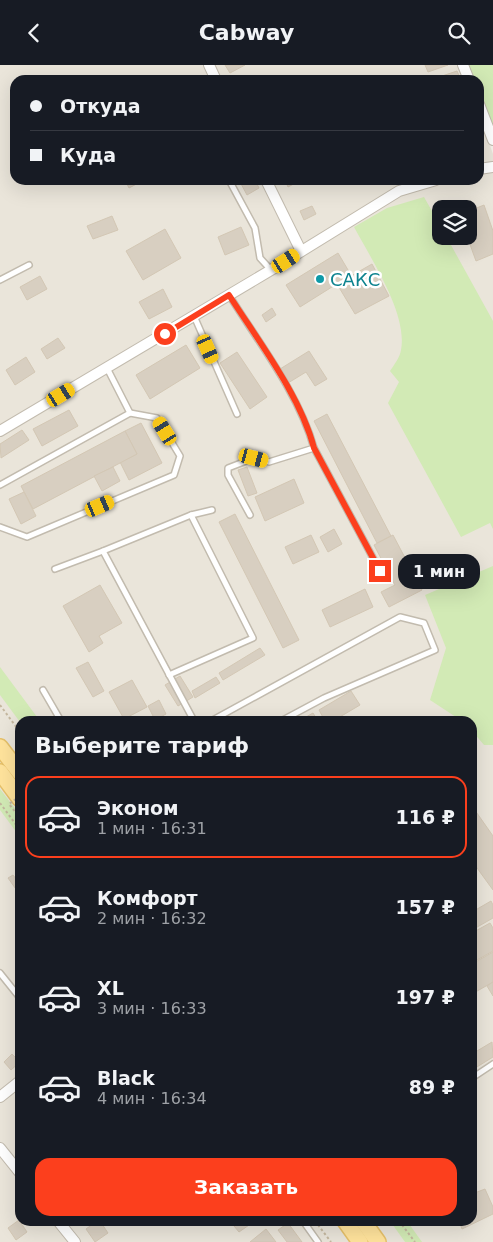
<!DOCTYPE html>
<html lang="ru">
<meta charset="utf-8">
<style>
:root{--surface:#171b24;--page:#242831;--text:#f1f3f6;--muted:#9ea1a6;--line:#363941;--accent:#fc3f1d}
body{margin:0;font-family:"DejaVu Sans",sans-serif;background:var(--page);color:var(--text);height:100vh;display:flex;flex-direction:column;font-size:19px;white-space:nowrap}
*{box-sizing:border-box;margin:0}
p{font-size:16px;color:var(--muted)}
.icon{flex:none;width:28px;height:28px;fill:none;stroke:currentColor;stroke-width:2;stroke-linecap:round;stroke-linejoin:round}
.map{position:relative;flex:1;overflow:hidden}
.drawer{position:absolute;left:15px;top:651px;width:462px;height:510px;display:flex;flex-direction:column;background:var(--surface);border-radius:15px;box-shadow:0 5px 20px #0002}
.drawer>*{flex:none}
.top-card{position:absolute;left:10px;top:10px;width:474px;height:110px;border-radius:15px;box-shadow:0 5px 20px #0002;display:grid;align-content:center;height:110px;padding:0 20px;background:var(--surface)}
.controls{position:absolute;left:432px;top:135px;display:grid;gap:10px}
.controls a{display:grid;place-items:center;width:45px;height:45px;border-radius:10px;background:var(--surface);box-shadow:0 5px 20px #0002;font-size:25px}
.end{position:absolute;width:22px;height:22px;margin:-11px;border:6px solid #fc3f1d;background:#fff;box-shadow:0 0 0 2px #fff}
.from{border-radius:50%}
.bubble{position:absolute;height:35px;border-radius:15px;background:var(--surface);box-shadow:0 5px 20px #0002;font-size:16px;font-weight:600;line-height:35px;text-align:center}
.car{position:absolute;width:15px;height:30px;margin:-15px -8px;border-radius:6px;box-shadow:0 0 4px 1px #0007;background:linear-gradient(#f5c518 24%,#345 0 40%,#f5c518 0 76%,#345 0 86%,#f5c518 0)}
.top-card b{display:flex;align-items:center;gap:18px;height:48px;font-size:19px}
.top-card b+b{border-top:1px solid var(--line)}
.top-card i{width:12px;height:12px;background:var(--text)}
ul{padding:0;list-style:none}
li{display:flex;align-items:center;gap:15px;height:82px;margin:0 10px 8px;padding:0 10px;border:2px solid transparent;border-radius:15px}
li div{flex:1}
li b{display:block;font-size:19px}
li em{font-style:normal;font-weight:600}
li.current{border-color:var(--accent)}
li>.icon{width:45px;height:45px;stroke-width:1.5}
h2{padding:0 20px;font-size:22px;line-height:60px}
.button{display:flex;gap:10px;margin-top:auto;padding:10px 20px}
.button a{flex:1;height:58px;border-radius:15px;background:var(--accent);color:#fff;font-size:20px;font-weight:600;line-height:58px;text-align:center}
header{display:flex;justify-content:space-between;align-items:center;height:65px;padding:0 20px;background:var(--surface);font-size:22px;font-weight:600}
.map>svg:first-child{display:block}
.residential{fill:#eae5da;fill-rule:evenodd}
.green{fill:#d2eab5}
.building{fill:#d8cfc1;stroke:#d3c7b4}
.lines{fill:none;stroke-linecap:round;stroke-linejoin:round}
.lane-casing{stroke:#c2bbae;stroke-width:8}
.street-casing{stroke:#c2bbae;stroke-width:12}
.primary-casing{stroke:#e6c16a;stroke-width:18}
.path{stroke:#c4b79f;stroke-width:2;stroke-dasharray:2.5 2.5;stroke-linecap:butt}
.lane{stroke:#fff;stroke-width:5}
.street{stroke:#fff;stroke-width:10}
.primary{stroke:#ffe39c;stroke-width:15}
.path-bridge{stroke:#c4b79f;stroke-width:2;stroke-dasharray:2.5 2.5;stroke-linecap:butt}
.route{stroke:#fc3f1d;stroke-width:6}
.culture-dot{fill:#0f9aa8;stroke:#fff;stroke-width:2}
.labels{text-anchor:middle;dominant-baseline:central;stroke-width:5;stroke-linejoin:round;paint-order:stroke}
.culture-label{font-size:18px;fill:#0d838f;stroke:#fff;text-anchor:start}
</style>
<header><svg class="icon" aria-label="back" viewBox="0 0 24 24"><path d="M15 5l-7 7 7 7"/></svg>Cabway<svg class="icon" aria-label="search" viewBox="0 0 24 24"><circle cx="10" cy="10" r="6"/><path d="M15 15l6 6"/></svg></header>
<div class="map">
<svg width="493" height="1177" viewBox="0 0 493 1177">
<rect width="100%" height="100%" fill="#f6f3ec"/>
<path class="residential" d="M0 0H461L466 15H15V115H479V49L493 89V1177H0ZM441 144H469V171H441ZM20 656H472V1156H20Z"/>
<g class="green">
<path d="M464 0H493V75L479 39V15H469Z"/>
<path d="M424 132 441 162V171H446L493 256V464L490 458 461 472 388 338 399 317 390 306C394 300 400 292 401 285 408 249 371 194 354 162L387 143Z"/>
<path d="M493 501V680H484L473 667 472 656H462L430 635 446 583 425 530Z"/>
<path d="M0 602 40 656 20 657 0 630Z"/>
<path d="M0 724 20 750V772L0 745Z"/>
<path d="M390 1156H407L422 1177H405Z"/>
</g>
<g class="building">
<path d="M225 0H245L230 8Z"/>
<path d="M425 0H448L428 7Z"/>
<path d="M457 6 461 15H444L442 11Z"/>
<path d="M125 115H144L129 123Z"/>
<path d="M239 115H255L259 123 247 130Z"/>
<path d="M285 115H301L288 122Z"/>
<path d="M484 140 493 166V189L476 196 467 171H469V146Z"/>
<path d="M312 141 316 149 304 155 300 146Z"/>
<path d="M112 151 118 165 93 174 87 161Z"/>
<path d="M241 162 249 180 225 190 218 172Z"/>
<path d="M165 164 181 193 143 215 126 186Z"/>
<path d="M338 188 351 210 300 242 286 220Z"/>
<path d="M372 199 389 231 355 249 337 219Z"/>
<path d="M40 211 47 224 27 235 20 222Z"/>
<path d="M163 224 172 242 149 254 139 237Z"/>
<path d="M272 243 276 250 266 257 262 250Z"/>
<path d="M58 273 65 283 47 294 41 284Z"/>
<path d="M186 280 200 303 150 334 136 310Z"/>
<path d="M309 286 327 314 315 321 306 307 288 318 280 304Z"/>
<path d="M237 287 267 332 250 344 220 298Z"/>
<path d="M26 292 35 307 15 320 6 305Z"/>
<path d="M69 345 78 361 42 381 33 364Z"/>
<path d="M327 349 391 471 377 478 314 356Z"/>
<path d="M141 358 162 398 129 415 120 397 137 389 125 366Z"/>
<path d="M22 365 29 375 1 393 0 379Z"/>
<path d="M125 366 137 389 33 444 21 421Z"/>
<path d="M113 402 120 416 102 426 94 411Z"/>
<path d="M247 402 257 428 248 431 238 405Z"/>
<path d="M294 414 304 438 265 456 255 432Z"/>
<path d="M24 427 36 451 21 459 9 434Z"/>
<path d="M235 449 299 575 283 583 219 457Z"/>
<path d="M334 464 342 479 328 487 320 472Z"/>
<path d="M311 470 319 487 293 499 285 482Z"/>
<path d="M393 470 422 525 389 542 381 527 395 520 374 480Z"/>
<path d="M100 520 122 558 99 571 103 578 89 587 63 541Z"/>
<path d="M365 524 373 542 330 562 322 545Z"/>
<path d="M260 583 265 590 223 615 219 608Z"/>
<path d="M88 597 104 626 93 632 76 603Z"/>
<path d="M180 611 193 632 178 641 165 620Z"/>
<path d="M216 612 220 618 195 633 192 626Z"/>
<path d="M132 615 147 642 124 654 109 627Z"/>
<path d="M351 626 360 640 333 656H325L319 645Z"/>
<path d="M159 635 166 649 155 655 148 641Z"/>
<path d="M313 648 318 656H299Z"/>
<path d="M472 741 493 771V825L472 796Z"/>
<path d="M13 810 20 819 18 827 8 813Z"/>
<path d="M491 836 493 840V853L472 865V847Z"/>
<path d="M490 858 493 863V886L477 895 472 887V868Z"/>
<path d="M493 887V917L472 929V899Z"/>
<path d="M493 917V931L487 921Z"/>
<path d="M492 977 493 992 472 1005V989Z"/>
<path d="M12 989 20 997 11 1005 4 997Z"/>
<path d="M485 1124 493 1142V1149L462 1164 459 1156H472V1129Z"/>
<path d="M19 1155 27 1167 16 1175 8 1163Z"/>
<path d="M97 1156H100L108 1168 95 1177 86 1164Z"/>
<path d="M240 1156H251L252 1158 239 1167 234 1161Z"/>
<path d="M288 1158 302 1177H287L278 1165Z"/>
<path d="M266 1164 276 1177H250Z"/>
</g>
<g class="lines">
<g class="lane-casing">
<g id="lane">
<path d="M229 115 255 163 260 193 271 205"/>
<path d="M0 215 29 200"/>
<path d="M229 230C259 278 299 329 314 383L380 506"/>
<path d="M194 251 237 349"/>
<path d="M0 420 130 348"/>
<path d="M250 450 228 410V403L254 393 269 397 314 383"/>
<path d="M0 462 27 472 174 410 180 391 157 353 130 348 107 303"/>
<path d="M55 504 103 486"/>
<path d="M169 610 253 573 191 450"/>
<path d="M43 625 61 656"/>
<path d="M194 656 103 486 191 450 212 445"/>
<path d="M211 656 400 552 424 558 435 585 324 633 281 656"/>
<path d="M0 908 20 933"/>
<path d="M472 1013 493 999"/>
<path d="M303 1156 318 1177"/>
</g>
</g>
<g class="street-casing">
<g id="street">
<path d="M209 0 216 15"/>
<path d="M463 0 469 15"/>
<path d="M479 39 493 75"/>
<path d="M479 104 493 102"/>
<path d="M266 115 301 186"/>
<path d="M0 366 271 205 399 126 436 115"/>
<path d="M0 1032 20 1016"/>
<path d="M0 1083 20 1108"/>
<path d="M58 1156 75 1177"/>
</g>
</g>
<g class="primary-casing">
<g id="primary">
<path d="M0 682 20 708"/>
<path d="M0 707 20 734"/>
<path d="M345 1156 360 1177"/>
<path d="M363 1156 378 1177"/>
</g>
</g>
<g class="path">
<path d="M0 640 20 667"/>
<path d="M0 738 20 765"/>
<path d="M315 1156 331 1177"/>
<path d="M399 1156 415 1177"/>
</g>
<use href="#lane" class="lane"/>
<use href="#street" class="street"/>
<use href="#primary" class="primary"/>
<path class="path-bridge" d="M20 731 9 739 20 753"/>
</g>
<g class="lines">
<path class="route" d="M165 269 229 230C259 277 300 330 314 383L380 506"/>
</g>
<circle class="culture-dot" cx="320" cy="214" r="5"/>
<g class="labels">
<g class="culture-label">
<text x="330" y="214">САКС</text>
</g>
</g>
</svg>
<div class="controls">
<a><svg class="icon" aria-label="layers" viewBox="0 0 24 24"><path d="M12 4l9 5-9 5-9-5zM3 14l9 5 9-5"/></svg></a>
</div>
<i class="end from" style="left:165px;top:269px"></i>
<i class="end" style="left:380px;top:506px"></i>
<div class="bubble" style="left:398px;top:489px;width:82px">1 мин</div>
<i class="car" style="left:286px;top:196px;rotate:57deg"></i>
<i class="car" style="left:208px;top:284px;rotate:156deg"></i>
<i class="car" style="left:61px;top:330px;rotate:59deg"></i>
<i class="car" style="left:165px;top:366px;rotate:328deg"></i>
<i class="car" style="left:254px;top:393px;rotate:105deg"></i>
<i class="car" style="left:100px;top:441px;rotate:67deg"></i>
<div class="top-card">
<b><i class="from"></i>Откуда</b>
<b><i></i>Куда</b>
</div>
<section class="drawer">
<h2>Выберите тариф</h2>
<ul>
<li class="current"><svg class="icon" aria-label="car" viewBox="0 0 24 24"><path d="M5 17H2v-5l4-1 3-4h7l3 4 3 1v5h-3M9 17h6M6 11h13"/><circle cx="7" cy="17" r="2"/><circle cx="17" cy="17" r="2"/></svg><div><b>Эконом</b><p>1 мин · 16:31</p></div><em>116 ₽</em></li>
<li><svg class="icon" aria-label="car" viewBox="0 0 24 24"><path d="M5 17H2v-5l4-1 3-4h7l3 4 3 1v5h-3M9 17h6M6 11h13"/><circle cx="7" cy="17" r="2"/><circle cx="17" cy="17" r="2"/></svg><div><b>Комфорт</b><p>2 мин · 16:32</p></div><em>157 ₽</em></li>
<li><svg class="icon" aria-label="car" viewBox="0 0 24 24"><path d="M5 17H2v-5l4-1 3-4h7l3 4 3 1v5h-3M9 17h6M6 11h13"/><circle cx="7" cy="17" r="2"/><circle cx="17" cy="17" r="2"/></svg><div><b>XL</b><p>3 мин · 16:33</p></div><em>197 ₽</em></li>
<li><svg class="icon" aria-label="car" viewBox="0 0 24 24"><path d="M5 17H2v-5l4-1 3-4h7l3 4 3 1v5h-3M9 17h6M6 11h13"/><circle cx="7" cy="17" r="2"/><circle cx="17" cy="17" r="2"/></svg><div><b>Black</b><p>4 мин · 16:34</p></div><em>89 ₽</em></li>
</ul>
<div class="button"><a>Заказать</a></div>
</section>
</div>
